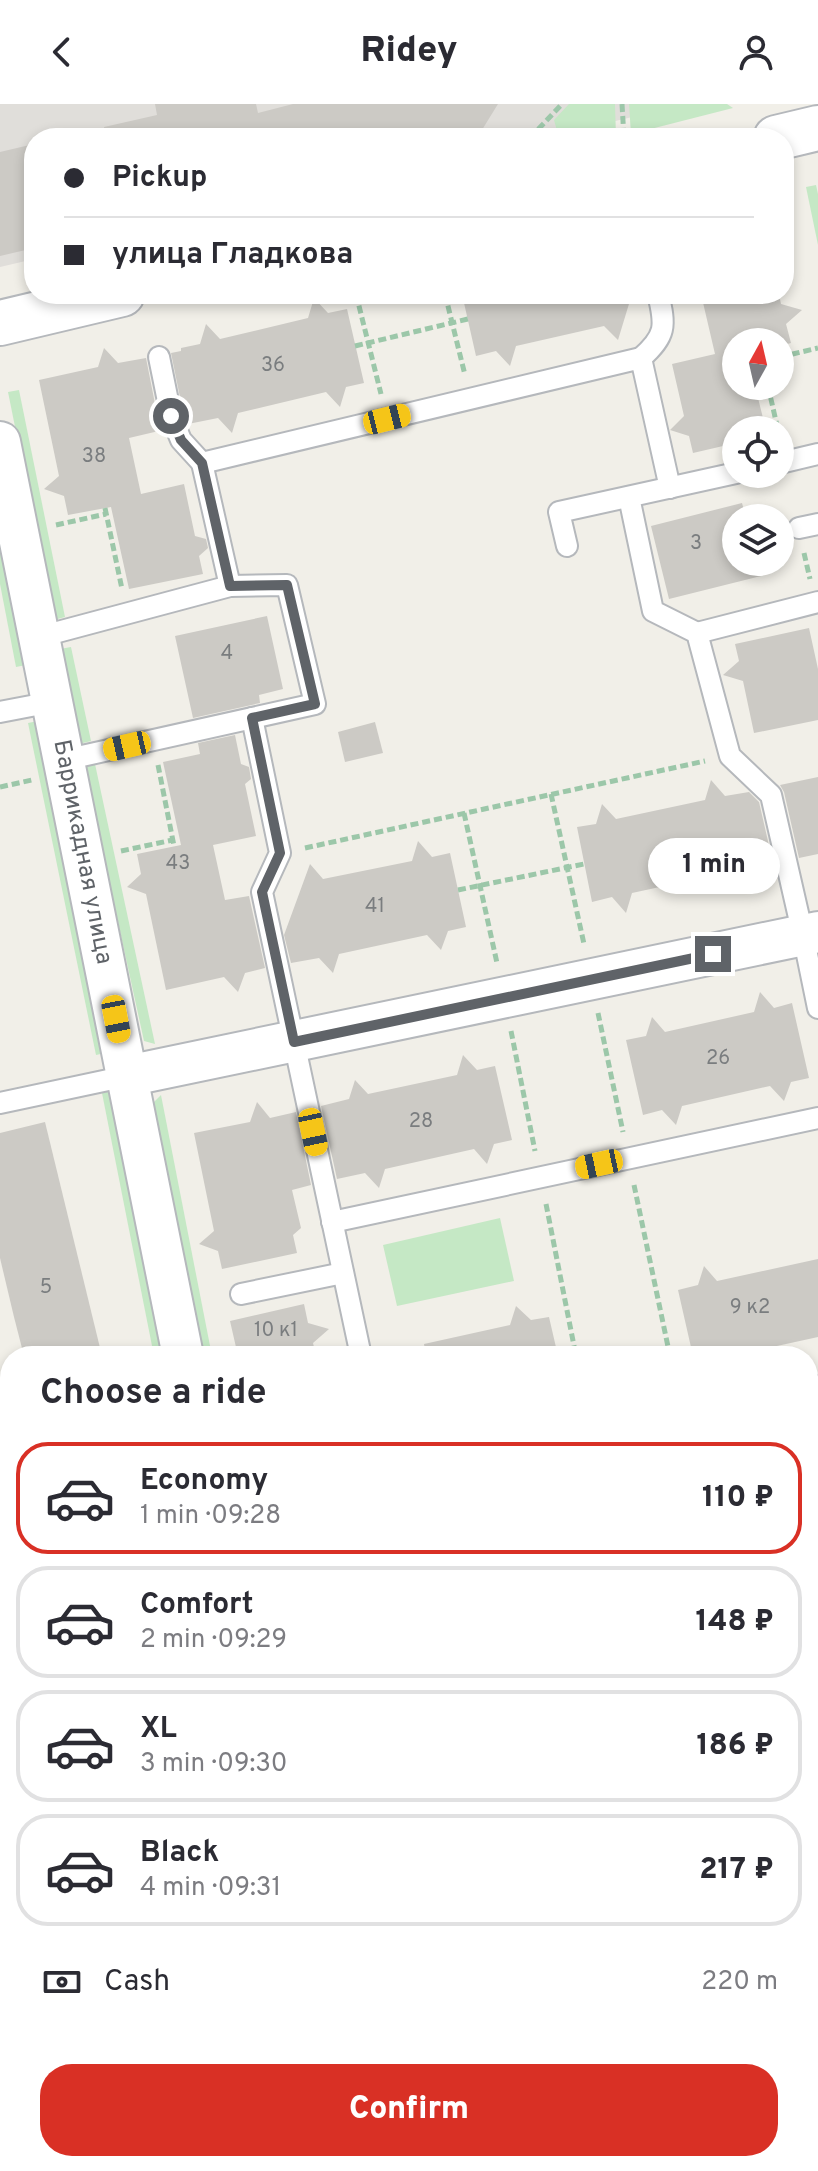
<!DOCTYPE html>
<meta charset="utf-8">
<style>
:root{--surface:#fff;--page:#f2f2f3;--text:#2b2b33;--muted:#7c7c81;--line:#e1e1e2;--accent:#d93025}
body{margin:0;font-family:Overpass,sans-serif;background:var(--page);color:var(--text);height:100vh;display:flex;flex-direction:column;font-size:30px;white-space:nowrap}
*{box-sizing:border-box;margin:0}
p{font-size:26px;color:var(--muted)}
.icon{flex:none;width:44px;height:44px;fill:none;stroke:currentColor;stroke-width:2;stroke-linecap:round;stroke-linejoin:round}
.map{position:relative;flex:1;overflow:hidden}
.panel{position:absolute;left:0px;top:1242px;width:818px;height:826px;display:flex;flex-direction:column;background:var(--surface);border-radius:32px 32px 0 0;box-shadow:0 4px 12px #0003}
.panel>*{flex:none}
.guide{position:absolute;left:24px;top:24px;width:770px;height:176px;border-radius:32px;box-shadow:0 4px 12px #0003;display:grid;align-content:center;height:176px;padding:0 40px;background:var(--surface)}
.needle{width:52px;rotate:8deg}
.tools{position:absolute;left:722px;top:224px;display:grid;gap:16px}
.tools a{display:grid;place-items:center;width:72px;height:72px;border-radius:50%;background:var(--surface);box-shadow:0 4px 12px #0003;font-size:40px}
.end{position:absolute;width:36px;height:36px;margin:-18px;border:10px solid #5f6368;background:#fff;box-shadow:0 0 0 4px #fff}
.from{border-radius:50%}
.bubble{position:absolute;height:56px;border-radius:28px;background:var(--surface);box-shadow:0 4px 12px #0003;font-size:26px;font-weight:800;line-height:56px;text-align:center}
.car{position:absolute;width:24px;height:48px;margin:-24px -12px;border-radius:10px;box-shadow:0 0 6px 2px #0007;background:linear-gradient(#f5c518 24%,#345 0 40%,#f5c518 0 76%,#345 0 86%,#f5c518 0)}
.guide b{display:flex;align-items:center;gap:28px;height:76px;font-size:30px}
.guide b+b{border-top:2px solid var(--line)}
.guide i{width:20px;height:20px;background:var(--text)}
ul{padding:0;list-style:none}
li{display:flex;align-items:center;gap:24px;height:112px;margin:0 16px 12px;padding:0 24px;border:4px solid var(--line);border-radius:32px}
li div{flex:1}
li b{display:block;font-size:30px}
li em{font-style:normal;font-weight:800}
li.active{border-color:var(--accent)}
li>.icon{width:72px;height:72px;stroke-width:1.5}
h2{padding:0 40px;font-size:36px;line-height:96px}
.pay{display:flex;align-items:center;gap:20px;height:88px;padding:0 40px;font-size:30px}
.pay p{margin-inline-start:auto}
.primary-button{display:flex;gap:16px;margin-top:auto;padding:16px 40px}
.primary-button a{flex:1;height:92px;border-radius:32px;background:var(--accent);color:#fff;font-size:32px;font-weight:800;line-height:92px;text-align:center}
header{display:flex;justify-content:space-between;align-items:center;height:104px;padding:0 40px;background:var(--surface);font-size:36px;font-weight:800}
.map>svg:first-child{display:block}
.industrial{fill:#e0deda}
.medical{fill:#fce8e6}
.green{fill:#c5e8c5}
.building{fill:#cccac5}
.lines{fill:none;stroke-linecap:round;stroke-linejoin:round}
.service-casing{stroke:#b5b8bc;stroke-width:24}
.minor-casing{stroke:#b5b8bc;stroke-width:44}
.tertiary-casing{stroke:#b5b8bc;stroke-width:48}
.path{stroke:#9cc7a9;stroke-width:5;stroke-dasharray:8 4;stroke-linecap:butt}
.service{stroke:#fff;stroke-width:20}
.minor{stroke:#fff;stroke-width:40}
.tertiary{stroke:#fff;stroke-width:44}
.route{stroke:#5f6368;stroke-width:10}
.labels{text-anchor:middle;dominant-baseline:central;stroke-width:7;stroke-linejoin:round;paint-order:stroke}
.number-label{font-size:20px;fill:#7a7d7f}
.street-label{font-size:24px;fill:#5f6368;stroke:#fff}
</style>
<header><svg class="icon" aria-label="back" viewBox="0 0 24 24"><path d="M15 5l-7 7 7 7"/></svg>Ridey<svg class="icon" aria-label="person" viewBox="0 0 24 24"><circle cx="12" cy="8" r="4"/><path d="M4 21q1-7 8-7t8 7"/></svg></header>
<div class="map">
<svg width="818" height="2067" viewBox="0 0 818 2067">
<rect width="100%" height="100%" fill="#f1efe8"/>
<path class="industrial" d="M0 0H687L544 34H34V155L0 163Z"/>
<path class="medical" d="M10 1471V1995H0V1472Z"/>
<g class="green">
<path d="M569 0H615L616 33 559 34 554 16Z"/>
<path d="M629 0H727L733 4 631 30Z"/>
<path d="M816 81 818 90V141L806 83Z"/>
<path d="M19 286 65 513 54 516 8 288Z"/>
<path d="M0 428 26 561 16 563 0 480Z"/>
<path d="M71 543 91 637 79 640 60 545Z"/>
<path d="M38 617 105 949 96 951 28 619Z"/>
<path d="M95 660 155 940 144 937 84 662Z"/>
<path d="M111 987 164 1252H154L102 989Z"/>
<path d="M161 991 212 1252H202L153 999Z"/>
<path d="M500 1114 514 1177 397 1202 383 1141Z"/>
<path d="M818 1346V1430L808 1432V1348Z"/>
</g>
<g class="building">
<path d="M155 0H256L258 9 293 0H498L477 34H105L104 23 157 11Z"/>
<path d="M34 40V144L0 152V48Z"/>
<path d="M462 190H632L618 236 604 222 516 242 510 262 496 247 476 252Z"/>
<path d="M701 190H779L781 200 802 206 786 220 791 239 780 242V238H736V282H755L766 326H736V339L693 349 689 332 670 326 684 312 672 260 715 250Z"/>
<path d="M314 194 328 209 347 205 364 279 346 283 340 303 326 288 238 309 232 329 218 314 188 320 183 308 171 249 181 247V244L200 240 206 220 220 235 308 214Z"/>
<path d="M104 244 118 259 146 254 158 315 163 326 129 334 141 390 184 380 195 432 206 435 208 444 199 452 203 470 129 485 111 403 68 411 64 392 44 385 59 372 39 276 98 263Z"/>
<path d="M742 399 746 414H736V458H757L761 472 669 495 651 422Z"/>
<path d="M267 512 283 585 259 591 260 599 193 614 175 532Z"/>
<path d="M809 524 818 565V616L754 629 743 577 723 571 739 557 735 540Z"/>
<path d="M375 618 383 649 345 658 338 628Z"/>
<path d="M235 631 241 660 249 663 251 675 245 680 256 732 213 741 225 796 249 792 265 864 245 869 238 888 224 873 166 886 146 790 127 783 141 770 137 750 181 741 163 658 200 650 198 639Z"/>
<path d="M818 673V750L799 754 784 688 780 681Z"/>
<path d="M711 676 725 692 749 688 759 698 773 759 741 766 734 785 720 770 632 789 626 809 612 793 592 798 577 723 596 720 602 700 616 715 705 696Z"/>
<path d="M418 737 432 753 450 749 466 823 448 827 441 846 427 831 339 850 333 869 319 854 291 859 284 831 310 760 323 775 412 757Z"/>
<path d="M760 888 774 904 792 899 809 974 791 978 784 997 770 982 682 1002 676 1021 662 1006 643 1011 626 936 646 932 652 913 665 928 754 908Z"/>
<path d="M463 951 477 966 495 962 512 1036 494 1040 487 1060 474 1045 385 1065 379 1084 365 1069 337 1075 321 1002 349 995 355 976 368 990 457 971Z"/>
<path d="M257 998 270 1014 296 1008 311 1081 292 1086 301 1124 293 1131 297 1149 222 1165 218 1147 199 1140 214 1127 194 1029 250 1018Z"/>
<path d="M45 1018 102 1252H24L14 1213 0 1154V1029Z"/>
<path d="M818 1155V1233L732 1252H693L678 1186 698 1181 704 1162 717 1177Z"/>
<path d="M304 1200 308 1219 329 1225 313 1239 316 1252H238L230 1217Z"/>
<path d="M516 1202 531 1216 549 1213 558 1252H426L424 1240 510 1221Z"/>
</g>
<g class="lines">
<g class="service-casing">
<g id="service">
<path d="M159 253 171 312 181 336 202 359"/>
<path d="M641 254C666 232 666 222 658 190"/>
<path d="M780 359 818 350"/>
<path d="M629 393 653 507 697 529 730 652 771 691 803 831 818 904"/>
<path d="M799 424 818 420"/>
<path d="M567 442 559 408 736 369"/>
<path d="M697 529 818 498"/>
<path d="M39 533 230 482 202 359 641 254 670 384"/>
<path d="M0 608 52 598"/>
<path d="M252 614 280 749 262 788 361 1252"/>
<path d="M64 656 315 600 287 481 230 482"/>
<path d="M0 999 127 972"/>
<path d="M332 1118 818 1014"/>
<path d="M241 1190 343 1169"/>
<path d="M808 1285 818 1282"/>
<path d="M0 1373 10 1371"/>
<path d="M0 1415 10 1414"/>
<path d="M808 1479 818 1477"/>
<path d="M0 1538H10"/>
<path d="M0 1730 10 1729"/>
<path d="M692 2058 693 2067"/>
</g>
</g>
<g class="minor-casing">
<g id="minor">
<path d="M0 338 183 1252"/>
<path d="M127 972 818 828"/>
<path d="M808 2016 818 2015"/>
<path d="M354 2058 357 2067"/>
<path d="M0 2059 26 2058"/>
</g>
</g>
<g class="tertiary-casing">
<g id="tertiary">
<path d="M776 34 818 24"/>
<path d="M0 219 122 190"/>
</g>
</g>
<g class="path">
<path d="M622 0 624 34"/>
<path d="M530 34 562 0"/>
<path d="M356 190 381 290"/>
<path d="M445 190 465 271"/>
<path d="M355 242 468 215"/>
<path d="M780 253 818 244"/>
<path d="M768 282 778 326"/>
<path d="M105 404 122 485"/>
<path d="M56 421 106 410"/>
<path d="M804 449 810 475"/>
<path d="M158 661 174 742"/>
<path d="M0 683 32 676"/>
<path d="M551 690 584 840"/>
<path d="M464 709 497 859"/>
<path d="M305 744 705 657"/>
<path d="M121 747 173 736"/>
<path d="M458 786 584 760"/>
<path d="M598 909 623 1028"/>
<path d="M511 927 535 1047"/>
<path d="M634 1081 670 1252"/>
<path d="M546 1100 576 1252"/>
<path d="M808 1360 818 1342"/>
<path d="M808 1647 818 1648"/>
<path d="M562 2058 563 2067"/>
</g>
<use href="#service" class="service"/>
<use href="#minor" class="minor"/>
<use href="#tertiary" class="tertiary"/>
</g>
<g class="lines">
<path class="route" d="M171 312 181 336 202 359 230 482 287 481 315 600 252 614 280 749 262 788 294 938 713 850"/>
</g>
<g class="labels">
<g class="number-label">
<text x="273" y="262">36</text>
<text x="94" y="353">38</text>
<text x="696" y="440">3</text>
<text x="227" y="550">4</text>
<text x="178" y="760">43</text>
<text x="375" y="803">41</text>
<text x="718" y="955">26</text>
<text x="421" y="1018">28</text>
<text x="46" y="1184">5</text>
<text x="750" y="1204">9 к2</text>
<text x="276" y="1227">10 к1</text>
</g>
<g class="street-label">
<text transform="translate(82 748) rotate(79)">Баррикадная улица</text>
</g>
</g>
</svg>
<div class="tools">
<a><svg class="needle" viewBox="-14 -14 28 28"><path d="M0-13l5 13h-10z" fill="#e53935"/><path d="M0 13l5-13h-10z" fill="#7c7c81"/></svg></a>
<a><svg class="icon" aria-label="locate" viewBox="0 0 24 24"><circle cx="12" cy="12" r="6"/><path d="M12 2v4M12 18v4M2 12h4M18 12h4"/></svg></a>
<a><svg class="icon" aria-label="layers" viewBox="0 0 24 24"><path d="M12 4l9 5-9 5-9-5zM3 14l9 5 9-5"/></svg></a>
</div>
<i class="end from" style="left:171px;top:312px"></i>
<i class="end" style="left:713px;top:850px"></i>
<div class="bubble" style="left:648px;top:734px;width:132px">1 min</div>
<i class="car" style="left:387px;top:315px;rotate:76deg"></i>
<i class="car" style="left:127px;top:642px;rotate:257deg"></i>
<i class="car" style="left:116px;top:915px;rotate:169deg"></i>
<i class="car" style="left:313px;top:1028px;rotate:168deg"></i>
<i class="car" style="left:599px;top:1060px;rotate:258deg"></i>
<div class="guide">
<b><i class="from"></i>Pickup</b>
<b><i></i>улица Гладкова</b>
</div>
<section class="panel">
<h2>Choose a ride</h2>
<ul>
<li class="active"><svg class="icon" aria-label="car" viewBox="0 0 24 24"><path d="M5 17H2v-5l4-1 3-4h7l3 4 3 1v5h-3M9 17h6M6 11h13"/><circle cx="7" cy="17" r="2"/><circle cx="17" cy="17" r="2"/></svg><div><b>Economy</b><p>1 min · 09:28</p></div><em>110 ₽</em></li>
<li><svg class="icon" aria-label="car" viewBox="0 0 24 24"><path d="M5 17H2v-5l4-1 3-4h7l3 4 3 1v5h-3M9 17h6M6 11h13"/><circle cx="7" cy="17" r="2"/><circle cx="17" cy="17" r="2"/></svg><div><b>Comfort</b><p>2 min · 09:29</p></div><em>148 ₽</em></li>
<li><svg class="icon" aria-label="car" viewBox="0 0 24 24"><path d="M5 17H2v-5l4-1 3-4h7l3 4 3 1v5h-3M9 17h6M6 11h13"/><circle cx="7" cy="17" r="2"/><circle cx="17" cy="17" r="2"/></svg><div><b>XL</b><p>3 min · 09:30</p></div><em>186 ₽</em></li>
<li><svg class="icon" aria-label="car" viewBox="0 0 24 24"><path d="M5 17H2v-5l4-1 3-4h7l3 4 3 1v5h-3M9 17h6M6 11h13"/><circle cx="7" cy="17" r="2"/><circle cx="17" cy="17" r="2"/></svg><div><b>Black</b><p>4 min · 09:31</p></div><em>217 ₽</em></li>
</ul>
<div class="pay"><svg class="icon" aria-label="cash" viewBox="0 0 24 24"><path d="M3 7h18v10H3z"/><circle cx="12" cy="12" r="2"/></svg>Cash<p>220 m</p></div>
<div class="primary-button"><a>Confirm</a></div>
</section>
</div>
